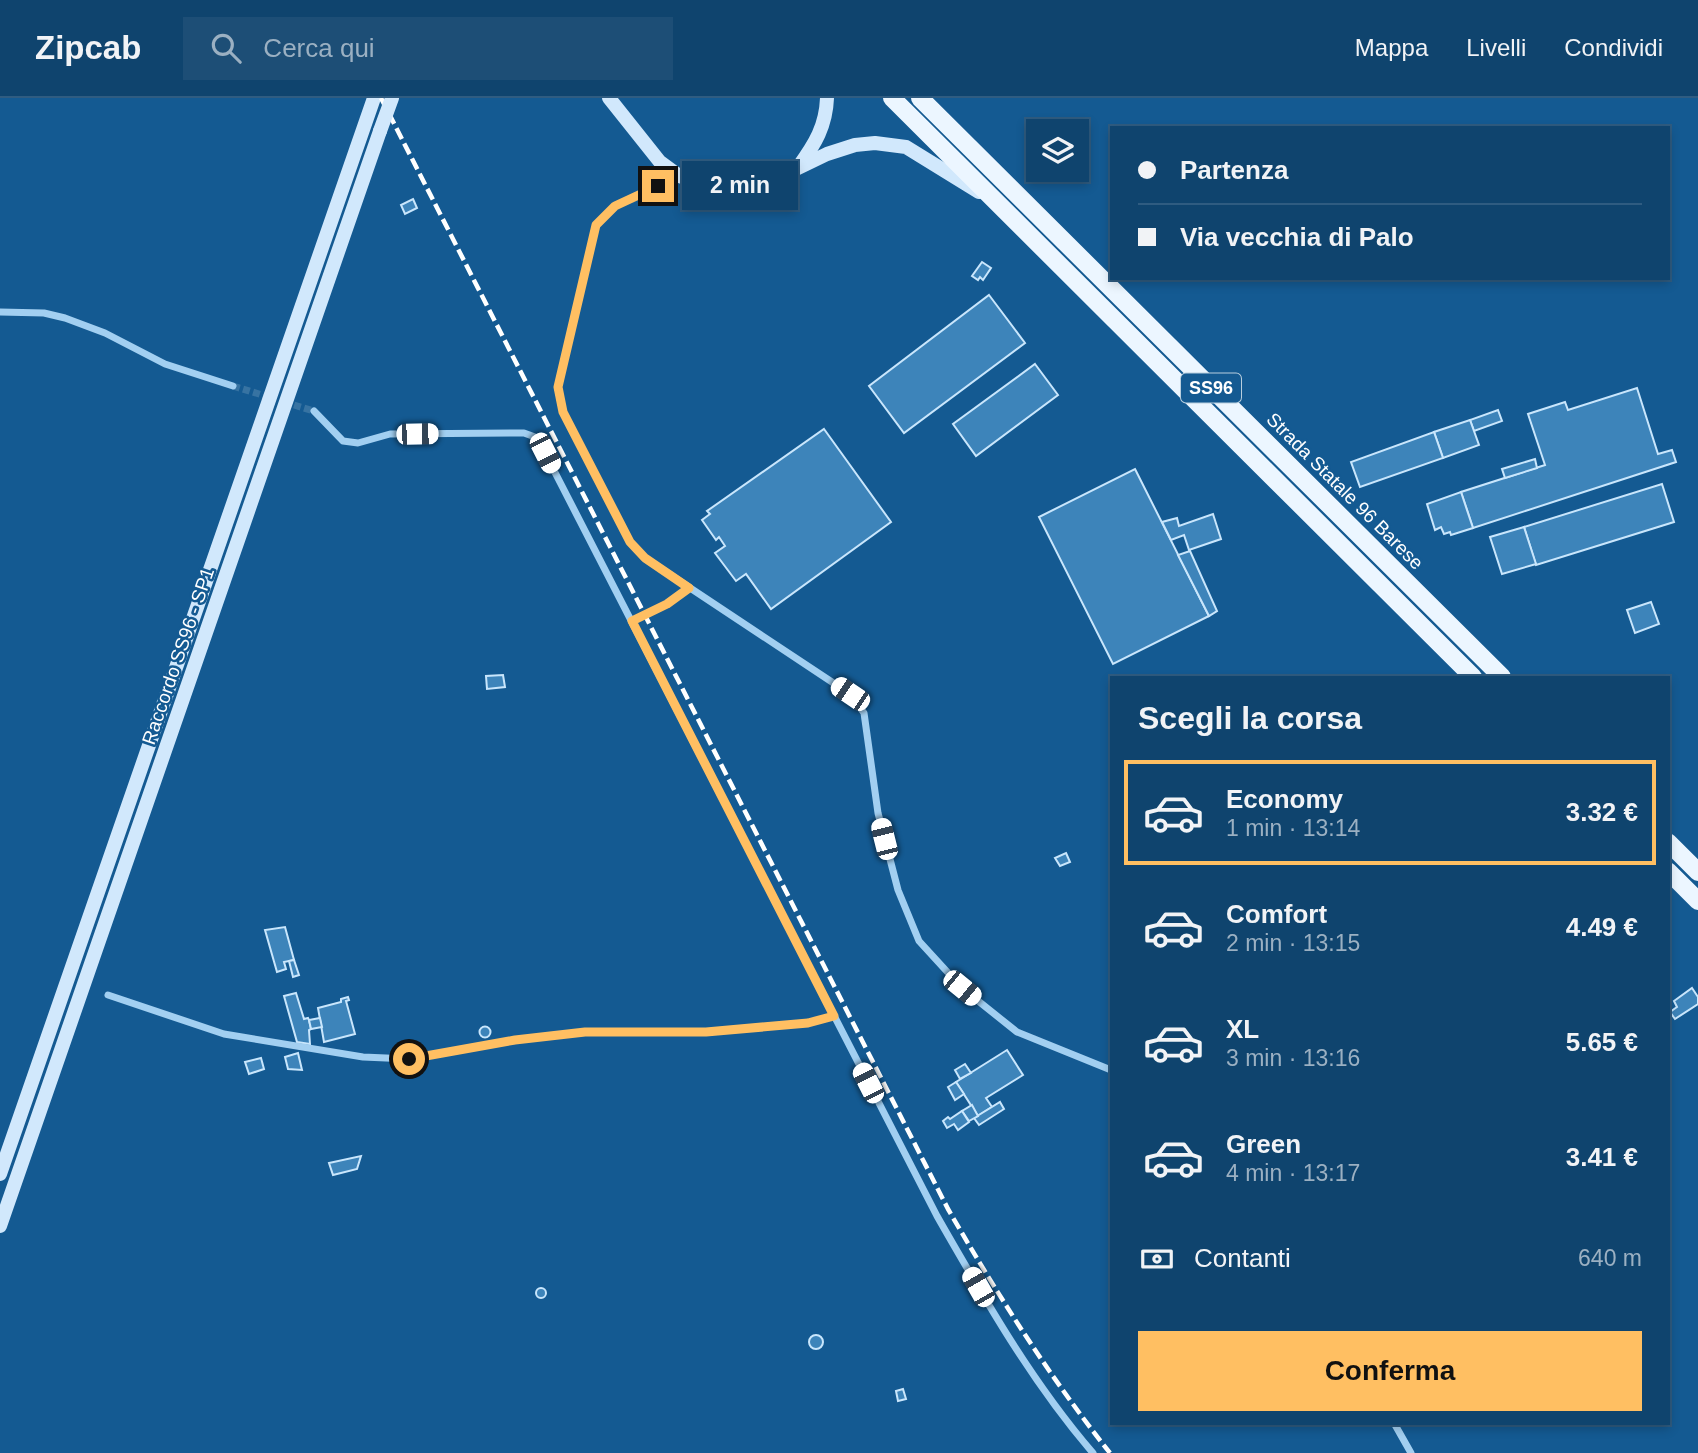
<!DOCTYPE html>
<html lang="it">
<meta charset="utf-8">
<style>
:root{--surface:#0f446e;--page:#1d4e76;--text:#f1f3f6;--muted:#9bb0c2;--line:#2f5c81;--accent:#ffbf62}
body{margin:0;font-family:Helvetica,sans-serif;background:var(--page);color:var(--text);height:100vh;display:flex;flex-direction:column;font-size:26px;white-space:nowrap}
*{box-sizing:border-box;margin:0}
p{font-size:23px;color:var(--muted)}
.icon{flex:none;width:38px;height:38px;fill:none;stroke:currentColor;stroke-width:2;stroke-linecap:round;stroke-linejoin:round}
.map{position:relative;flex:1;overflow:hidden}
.drawer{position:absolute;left:1110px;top:578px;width:560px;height:749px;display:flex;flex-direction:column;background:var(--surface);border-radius:0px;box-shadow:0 4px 10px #0003,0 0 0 2px var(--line)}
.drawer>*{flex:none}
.top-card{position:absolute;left:1110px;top:28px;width:560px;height:154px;border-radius:0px;box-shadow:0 4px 10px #0003,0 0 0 2px var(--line);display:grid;align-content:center;height:154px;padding:0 28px;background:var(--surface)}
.buttons{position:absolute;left:1026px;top:21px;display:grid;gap:14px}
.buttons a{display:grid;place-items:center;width:63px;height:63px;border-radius:0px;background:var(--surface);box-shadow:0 4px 10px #0003,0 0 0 2px var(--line);font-size:35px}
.end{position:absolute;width:32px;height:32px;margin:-16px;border:9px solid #ffbf62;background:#111;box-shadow:0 0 0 4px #111}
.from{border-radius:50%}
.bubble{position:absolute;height:49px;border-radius:0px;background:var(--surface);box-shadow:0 4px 10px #0003,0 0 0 2px var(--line);font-size:23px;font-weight:700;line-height:49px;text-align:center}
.car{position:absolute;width:21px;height:42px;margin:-21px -10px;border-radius:9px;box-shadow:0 0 5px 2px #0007;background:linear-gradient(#fff 24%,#345 0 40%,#fff 0 76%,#345 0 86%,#fff 0)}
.top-card b{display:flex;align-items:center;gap:24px;height:66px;font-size:26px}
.top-card b+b{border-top:2px solid var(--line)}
.top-card i{width:18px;height:18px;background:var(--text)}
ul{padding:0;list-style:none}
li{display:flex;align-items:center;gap:21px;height:105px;margin:0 14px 10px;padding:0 14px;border:4px solid transparent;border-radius:0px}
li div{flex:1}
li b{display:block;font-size:26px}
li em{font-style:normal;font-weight:700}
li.on{border-color:var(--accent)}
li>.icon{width:63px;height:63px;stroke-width:1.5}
h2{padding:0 28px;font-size:32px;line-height:84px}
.pay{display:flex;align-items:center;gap:18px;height:77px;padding:0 28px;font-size:26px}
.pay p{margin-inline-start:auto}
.action{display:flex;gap:14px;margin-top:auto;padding:14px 28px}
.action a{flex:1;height:80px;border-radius:0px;background:var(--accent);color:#111;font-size:28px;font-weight:700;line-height:80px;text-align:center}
header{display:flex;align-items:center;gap:42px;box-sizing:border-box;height:98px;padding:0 35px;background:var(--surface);border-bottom:2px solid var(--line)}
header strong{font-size:33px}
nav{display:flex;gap:38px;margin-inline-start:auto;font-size:24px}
.search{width:490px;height:63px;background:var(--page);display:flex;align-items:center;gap:18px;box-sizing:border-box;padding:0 24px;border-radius:0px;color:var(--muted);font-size:26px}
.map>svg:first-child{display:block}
.building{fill:#3d84ba;stroke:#c9e6fc;stroke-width:2}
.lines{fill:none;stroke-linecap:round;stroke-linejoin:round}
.minor-tunnel{stroke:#3773a2;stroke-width:7;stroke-dasharray:7 3.5;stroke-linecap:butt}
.minor{stroke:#a2cff1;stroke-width:7}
.secondary{stroke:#d1e8fc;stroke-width:14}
.primary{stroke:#ecf6ff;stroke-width:18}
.rail{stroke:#fff;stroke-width:4.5;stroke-dasharray:12 5;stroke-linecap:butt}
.secondary-bridge{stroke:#d1e8fc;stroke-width:14}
.route{stroke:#ffbf62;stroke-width:9}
.labels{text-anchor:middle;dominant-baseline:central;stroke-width:5;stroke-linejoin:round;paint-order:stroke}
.shield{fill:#145a92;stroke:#b8cede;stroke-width:2}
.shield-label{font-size:18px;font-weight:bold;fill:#fff}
.street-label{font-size:19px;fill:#fff;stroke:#145a92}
</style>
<header>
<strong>Zipcab</strong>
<div class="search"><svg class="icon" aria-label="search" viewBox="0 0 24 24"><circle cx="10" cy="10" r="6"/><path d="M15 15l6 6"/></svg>Cerca qui</div>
<nav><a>Mappa</a><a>Livelli</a><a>Condividi</a></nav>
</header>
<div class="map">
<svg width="1698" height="1355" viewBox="0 0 1698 1355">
<rect width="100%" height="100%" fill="#145a92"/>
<g class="building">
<path d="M413 101 417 110 405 116 401 107Z"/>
<path d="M982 164 991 170 983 182 980 179 978 182 972 178Z"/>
<path d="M989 197 1025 245 904 335 869 288Z"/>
<path d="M1035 266 1058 297 976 358 953 326Z"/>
<path d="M1637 290 1658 356 1672 352 1676 364 1473 430 1461 394 1545 367 1528 316 1565 304 1568 312Z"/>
<path d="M1498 312 1502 323 1474 333 1470 322Z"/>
<path d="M1470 322 1479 347 1443 360 1434 334Z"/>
<path d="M824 331 891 424 771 511 746 476 736 483 715 455 725 448 719 439 716 442 702 422 710 416 707 413Z"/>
<path d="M1434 334 1443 360 1360 389 1351 364Z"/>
<path d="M1535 361 1537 370 1505 380 1502 371Z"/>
<path d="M1135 371 1209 518 1113 566 1039 419Z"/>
<path d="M1662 386 1674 424 1536 467 1524 429Z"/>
<path d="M1461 394 1473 430 1451 437 1450 434 1444 436 1441 429 1435 432 1427 406Z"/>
<path d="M1213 416 1221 441 1189 452 1184 437 1171 442 1162 424 1177 420 1179 428Z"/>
<path d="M1524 429 1536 466 1502 476 1490 439Z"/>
<path d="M1190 453 1217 513 1209 518 1178 457Z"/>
<path d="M1651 504 1659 526 1635 535 1627 512Z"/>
<path d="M503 577 505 589 487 591 486 578Z"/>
<path d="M1066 755 1070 764 1060 768 1055 760Z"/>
<path d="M285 829 294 862 284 864 286 871 277 874 265 832Z"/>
<path d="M294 862 299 877 293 879 289 863Z"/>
<path d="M1692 890 1698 899V906L1675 921 1670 914 1677 909 1674 903Z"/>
<path d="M296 895 304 921 308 920 309 922 311 931 309 932 310 946 297 944 284 898Z"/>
<path d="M348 899 349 902 346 903 355 936 324 944 318 910 341 904V901Z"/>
<path d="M320 920 322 929 311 931 309 922Z"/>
<circle cx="485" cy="934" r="5.5"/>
<path d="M1007 952 1023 977 986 1000 992 1009 978 1018 956 984Z"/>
<path d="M298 955 302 972 288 971 285 959Z"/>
<path d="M261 960 264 971 249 976 245 964Z"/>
<path d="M965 966 971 975 960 981 955 972Z"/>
<path d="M956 984 964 996 955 1002 948 989Z"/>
<path d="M1000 1004 1004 1011 979 1027 974 1020Z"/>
<path d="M972 1007 978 1018 969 1023 962 1013Z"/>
<path d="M962 1013 969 1024 958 1032 954 1026 947 1030 943 1023 948 1019 950 1021Z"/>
<path d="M361 1058 357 1071 333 1077 329 1065Z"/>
<circle cx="541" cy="1195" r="5"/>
<circle cx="816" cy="1244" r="7"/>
<path d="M903 1291 906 1301 898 1303 896 1293Z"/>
</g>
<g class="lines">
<g class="minor-tunnel">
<path d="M233 288 272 300"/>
<path d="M284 304 314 313"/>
</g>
<g class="minor">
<path d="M679 78 615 108 596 127 558 289 563 314 630 444 645 460 850 596 864 615 878 715 898 792 919 843 962 890 1017 934 1111 972"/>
<path d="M0 214 44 215 65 220 105 235 165 266 233 288"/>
<path d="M314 313 343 343 358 345 390 336 524 335 535 339 545 355 937 1118C984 1200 1031 1283 1093 1355"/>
<path d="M632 523 667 506 689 490"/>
<path d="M108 897 224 936 363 959 409 961 515 942 585 934H706L808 925 833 918"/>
<path d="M1394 1325 1411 1355"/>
</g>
<g class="secondary">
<path d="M609 0 660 64 679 78 705 87 733 92 767 85 827 56 855 47 875 45 906 49 979 94"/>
<path d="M799 68C815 46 826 28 827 0"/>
<path d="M0 1076 374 0"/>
<path d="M0 1128 380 33"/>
</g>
<g class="primary">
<path d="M892 0 1473 579"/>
<path d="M920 0 1502 579"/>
<path d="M1668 744 1698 774"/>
<path d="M1668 773 1698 803"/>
</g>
<path class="rail" d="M381 0 948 1111C997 1196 1049 1278 1110 1355"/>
<path class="secondary-bridge" d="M380 33 392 0"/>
</g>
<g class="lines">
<path class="route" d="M409 961 515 942 585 934H706L808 925 834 918 632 523 667 506 689 490 645 460 630 444 563 314 558 289 596 127 615 108 658 88"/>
</g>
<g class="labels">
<rect class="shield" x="1181" y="275.5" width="60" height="29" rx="5"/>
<g class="shield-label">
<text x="1211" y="290">SS96</text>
</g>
<g class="street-label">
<text transform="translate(1345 393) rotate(45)">Strada Statale 96 Barese</text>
<text transform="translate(178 558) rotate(-71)">Raccordo SS96 - SP1</text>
</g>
</g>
</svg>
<div class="buttons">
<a><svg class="icon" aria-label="layers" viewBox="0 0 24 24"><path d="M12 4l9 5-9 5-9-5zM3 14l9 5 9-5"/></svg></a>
</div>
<i class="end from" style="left:409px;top:961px"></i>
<i class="end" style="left:658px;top:88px"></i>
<div class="bubble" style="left:682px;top:63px;width:116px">2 min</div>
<i class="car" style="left:417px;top:336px;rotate:89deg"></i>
<i class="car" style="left:545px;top:355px;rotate:153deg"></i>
<i class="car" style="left:850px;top:596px;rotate:304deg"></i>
<i class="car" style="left:884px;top:741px;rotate:346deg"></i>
<i class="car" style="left:962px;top:890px;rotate:129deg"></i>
<i class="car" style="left:868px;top:985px;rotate:333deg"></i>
<i class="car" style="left:978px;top:1189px;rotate:330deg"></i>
<div class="top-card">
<b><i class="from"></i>Partenza</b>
<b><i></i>Via vecchia di Palo</b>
</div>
<section class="drawer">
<h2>Scegli la corsa</h2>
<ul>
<li class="on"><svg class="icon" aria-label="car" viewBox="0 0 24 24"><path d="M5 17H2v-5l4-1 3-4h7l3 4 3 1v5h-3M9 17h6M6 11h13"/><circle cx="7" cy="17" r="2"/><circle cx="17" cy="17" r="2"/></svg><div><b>Economy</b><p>1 min · 13:14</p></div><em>3.32 €</em></li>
<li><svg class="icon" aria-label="car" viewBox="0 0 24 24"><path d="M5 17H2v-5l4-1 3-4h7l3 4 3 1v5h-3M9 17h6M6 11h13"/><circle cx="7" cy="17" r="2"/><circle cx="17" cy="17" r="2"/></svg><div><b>Comfort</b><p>2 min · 13:15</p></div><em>4.49 €</em></li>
<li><svg class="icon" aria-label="car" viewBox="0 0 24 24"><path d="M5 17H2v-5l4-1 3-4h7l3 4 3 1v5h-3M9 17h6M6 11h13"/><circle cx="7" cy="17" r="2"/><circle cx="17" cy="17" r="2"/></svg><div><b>XL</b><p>3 min · 13:16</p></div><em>5.65 €</em></li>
<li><svg class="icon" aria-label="car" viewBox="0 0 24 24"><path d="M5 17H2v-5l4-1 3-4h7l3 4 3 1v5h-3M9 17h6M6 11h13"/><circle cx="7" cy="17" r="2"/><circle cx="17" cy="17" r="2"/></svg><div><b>Green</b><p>4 min · 13:17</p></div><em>3.41 €</em></li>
</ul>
<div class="pay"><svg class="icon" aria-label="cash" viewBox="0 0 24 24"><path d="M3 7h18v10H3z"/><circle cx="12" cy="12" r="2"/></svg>Contanti<p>640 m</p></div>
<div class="action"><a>Conferma</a></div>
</section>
</div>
